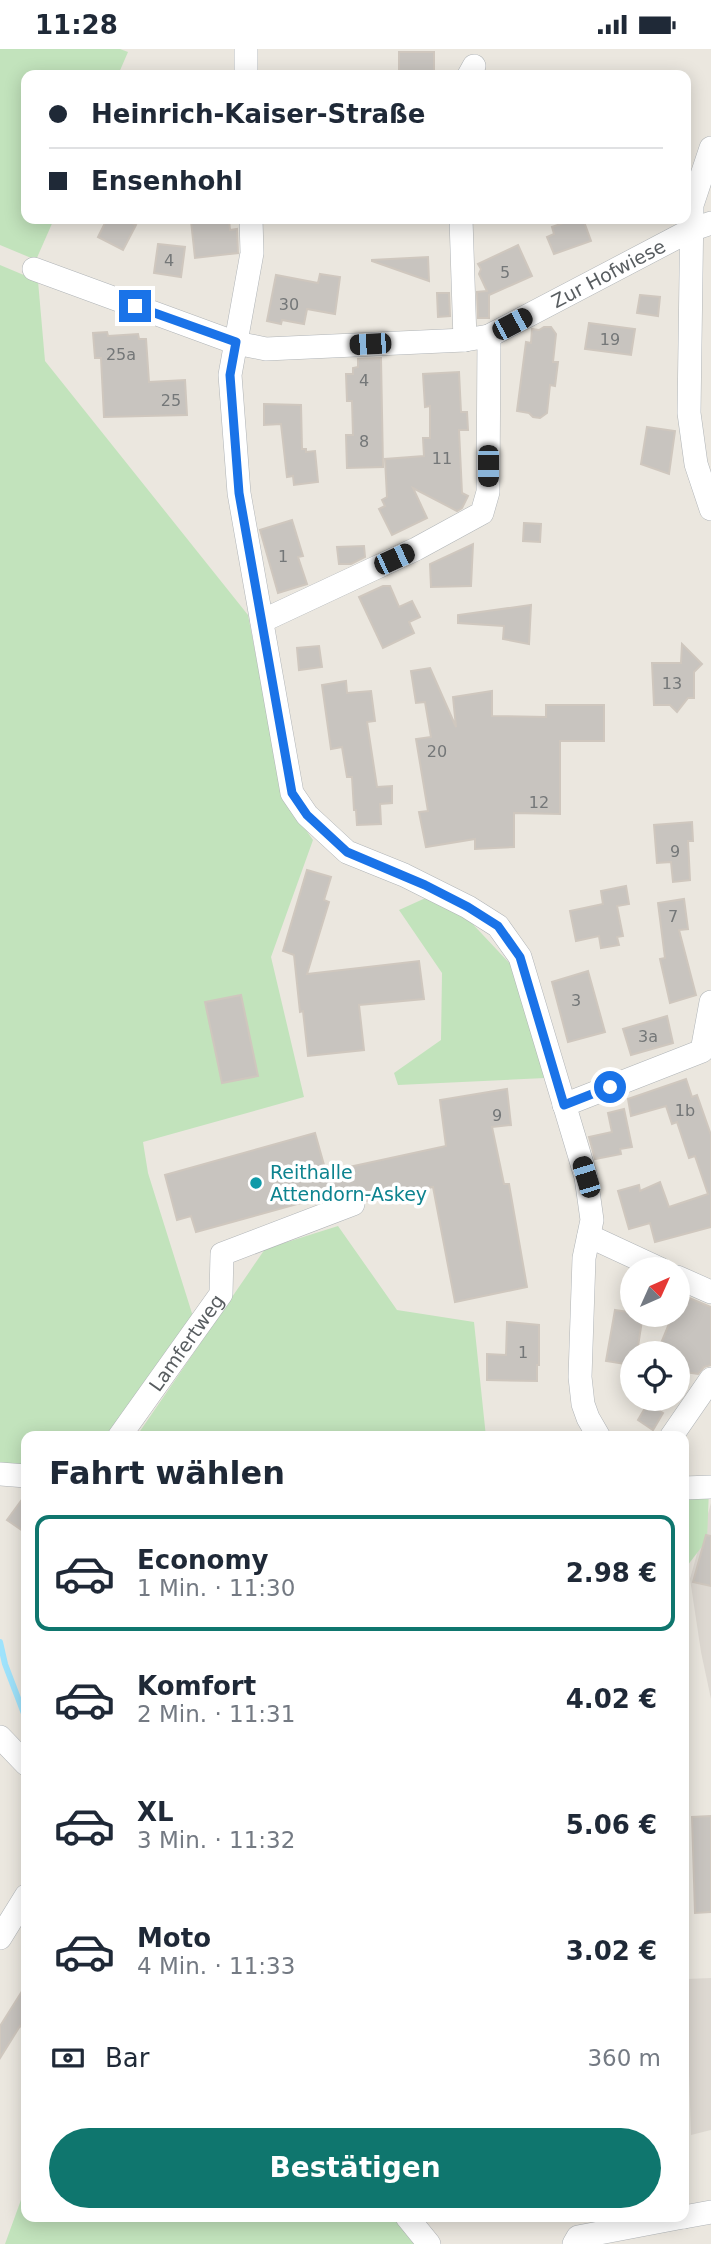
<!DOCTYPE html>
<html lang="de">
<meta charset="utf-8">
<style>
:root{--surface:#fff;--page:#f6f6f7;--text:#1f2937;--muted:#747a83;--line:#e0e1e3;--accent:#0f766e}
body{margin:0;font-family:"DejaVu Sans",sans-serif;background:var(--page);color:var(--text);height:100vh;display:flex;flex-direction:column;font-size:26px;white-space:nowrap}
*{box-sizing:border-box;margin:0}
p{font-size:23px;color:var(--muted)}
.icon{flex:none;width:38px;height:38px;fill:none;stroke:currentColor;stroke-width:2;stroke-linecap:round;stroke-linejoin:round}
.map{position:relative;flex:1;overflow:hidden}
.side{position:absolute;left:21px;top:1382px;width:668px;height:791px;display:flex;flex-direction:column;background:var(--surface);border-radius:14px;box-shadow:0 4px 18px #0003}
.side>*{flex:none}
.guide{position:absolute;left:21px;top:21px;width:670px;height:154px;border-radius:14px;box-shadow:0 4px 18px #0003;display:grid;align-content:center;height:154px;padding:0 28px;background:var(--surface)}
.needle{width:46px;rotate:45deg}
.tools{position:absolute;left:620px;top:1208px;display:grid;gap:14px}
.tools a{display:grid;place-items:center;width:70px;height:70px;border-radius:50%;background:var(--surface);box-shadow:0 4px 18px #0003;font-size:35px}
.end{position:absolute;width:32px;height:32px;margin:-16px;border:9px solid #1a73e8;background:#fff;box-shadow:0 0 0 4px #fff}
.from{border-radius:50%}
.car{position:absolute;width:21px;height:42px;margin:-21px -10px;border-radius:9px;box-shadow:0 0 5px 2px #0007;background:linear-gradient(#222 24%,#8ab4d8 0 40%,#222 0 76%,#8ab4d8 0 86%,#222 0)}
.guide b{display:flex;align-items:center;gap:24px;height:66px;font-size:26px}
.guide b+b{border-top:2px solid var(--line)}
.guide i{width:18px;height:18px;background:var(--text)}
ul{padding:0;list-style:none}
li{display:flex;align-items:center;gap:21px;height:116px;margin:0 14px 10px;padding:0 14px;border:4px solid transparent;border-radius:14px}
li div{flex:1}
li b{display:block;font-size:26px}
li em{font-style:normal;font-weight:700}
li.current{border-color:var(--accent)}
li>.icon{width:63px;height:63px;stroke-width:1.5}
h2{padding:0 28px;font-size:32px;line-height:84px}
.pay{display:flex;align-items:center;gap:18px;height:77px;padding:0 28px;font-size:26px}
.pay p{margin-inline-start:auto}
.cta{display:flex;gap:14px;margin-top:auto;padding:14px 28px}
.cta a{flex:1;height:80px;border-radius:42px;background:var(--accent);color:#fff;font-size:28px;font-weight:700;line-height:80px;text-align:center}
.status{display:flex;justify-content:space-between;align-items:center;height:49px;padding:0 35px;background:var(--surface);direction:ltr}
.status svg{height:19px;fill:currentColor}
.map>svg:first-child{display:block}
.education{fill:#ddd8d1}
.green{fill:#c2e3bc}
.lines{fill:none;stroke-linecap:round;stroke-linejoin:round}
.stream{stroke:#9fe3fc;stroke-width:6}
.building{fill:#c8c4bf;stroke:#cfc7be;stroke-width:2}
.minor-casing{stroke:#b0b4b7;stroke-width:24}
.minor{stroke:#fff;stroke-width:23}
.route{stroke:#1a73e8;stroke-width:9}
.culture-dot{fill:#0f9aa8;stroke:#fff;stroke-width:2.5}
.labels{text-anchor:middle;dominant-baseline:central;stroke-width:7;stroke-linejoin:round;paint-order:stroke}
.number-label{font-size:16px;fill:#747778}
.street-label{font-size:19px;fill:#585d60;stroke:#fff}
.culture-label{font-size:19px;fill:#0d838f;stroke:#fff;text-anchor:start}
</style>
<div class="status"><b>11:28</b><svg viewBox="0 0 49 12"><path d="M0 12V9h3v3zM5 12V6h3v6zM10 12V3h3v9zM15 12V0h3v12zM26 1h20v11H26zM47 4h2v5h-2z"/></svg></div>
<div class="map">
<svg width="711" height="2195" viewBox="0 0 711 2195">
<rect width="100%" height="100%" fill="#ebe7df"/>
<g class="education">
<path d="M711 1454V1650L701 1603 690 1530Z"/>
<path d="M711 1929V2081L691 2086 686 1930Z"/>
</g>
<g class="green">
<path d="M0 0H120L128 3 118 26H26V170H54L36 211 0 196Z"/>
<path d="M0 216 38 232 45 312 248 566 283 748 313 791 271 908 304 1048 143 1093 148 1124 195 1274 110 1388H26V1418L0 1417Z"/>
<path d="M430 847 467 869 515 920 545 1029 398 1036 394 1024 441 991 442 924 399 861Z"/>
<path d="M338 1177 397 1261 474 1273 486 1388H136L265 1200Z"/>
<path d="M709 1440 707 1491 684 1521V1446Z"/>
<path d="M26 2137V2168H394L417 2195H5Z"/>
</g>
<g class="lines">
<path class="stream" d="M0 1593 5 1615 26 1670"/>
</g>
<g class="building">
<rect x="399" y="3" width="35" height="23"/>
<path d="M107 170H123L136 176 123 201 98 188Z"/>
<path d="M209 170H229L230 181 237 180 238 204 195 209 191 172Z"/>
<path d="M575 170H583L591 192 554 205 547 188 554 185 552 178Z"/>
<path d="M158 195 185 198 181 228 154 224Z"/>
<path d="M518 196 532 227 489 246V269H478L477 243 487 242 479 225 481 220 478 215Z"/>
<path d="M428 208 429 232 372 212V211Z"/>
<path d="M320 225 340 228 335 265 307 260 304 275 282 271 281 275 267 272 276 226 318 234Z"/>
<path d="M437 244H449L450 267 438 268Z"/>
<path d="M640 246 660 248 658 267 637 264Z"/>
<path d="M589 274 635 280 631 306 585 300Z"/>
<path d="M544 278H551L556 285 553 313H558L555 337 550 336 547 364 540 369 533 368 529 364 517 362 526 293 531 294 532 280 539 281Z"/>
<path d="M107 283 108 287 138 285 139 290H146L149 333 185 331 187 366 104 368 101 309H95L93 284Z"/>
<path d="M381 309 383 418 347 419 346 386H353L352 352H347L346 325H353V319L358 318V310Z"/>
<path d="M459 323 461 363H467L468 381H459L462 444 468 447 462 459 457 462 413 439 427 469 392 486 379 460 385 457 382 451 387 448 385 410 424 407 423 389H430V357L425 358 423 325Z"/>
<path d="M264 355 301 356 302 400H306V403L315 402 318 433 294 436 293 427 287 428 281 375 264 376Z"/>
<path d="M647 378 675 382 669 425 641 415Z"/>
<path d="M292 471 303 507 298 508 307 535 278 544 260 481Z"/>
<path d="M524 474 541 475 540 493 523 492Z"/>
<path d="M473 495 471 537 431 538 430 515Z"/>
<path d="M364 497 365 508 351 515H339L337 498Z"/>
<path d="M383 537H390L399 558 412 552 420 568 409 573 414 584 383 599 359 548Z"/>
<path d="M531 556 529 595 503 590 504 577 458 574V566Z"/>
<path d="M682 595 702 615 694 623V649H688L677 663 670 656H654L652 614H681Z"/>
<path d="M319 597 322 618 299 621 297 599Z"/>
<path d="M430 619 456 678 453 648 492 642V667L546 668V656H604V692H560V765L514 764V798L475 800V790L426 798 419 763 428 762 416 690 431 688 425 653 416 654 411 622Z"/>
<path d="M346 632 347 644 371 642 375 672 367 673 377 738 392 737V754L380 755 381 775 357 776 356 761H354L352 728H347L342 698 331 700 322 636Z"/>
<path d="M692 773 693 792H688L690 831 673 833 671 813 657 814 654 776Z"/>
<path d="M307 821 331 828 324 851 329 853 307 925 419 912 424 950 359 956 364 1001 308 1007 303 962 300 963 294 906 283 902Z"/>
<path d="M626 837 629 855 617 857 623 887 617 888 619 896 601 899 599 887 576 892 570 862 603 855 601 842Z"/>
<path d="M684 850 688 880 679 881 696 946 670 954 660 910 665 909 658 854Z"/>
<path d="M588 922 605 983 568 993 552 933Z"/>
<path d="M241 946 258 1027 222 1034 205 953Z"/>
<path d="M667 967 673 994 631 1006 623 980Z"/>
<path d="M686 1030 692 1048 697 1046 711 1086V1178L655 1193 650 1174 629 1180 618 1142 639 1136 640 1142 660 1133 669 1158 708 1145 695 1107 689 1109 677 1073 672 1075 666 1057 631 1067 628 1050Z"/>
<path d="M507 1040 511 1076 492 1078 504 1135H509L527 1238 455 1253 433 1138 366 1152 362 1145 355 1139 196 1183 191 1167 177 1171 165 1126 315 1084 326 1123 446 1097 440 1051Z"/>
<path d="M624 1060 632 1098 620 1100 621 1105 595 1110 589 1088 612 1083 608 1064Z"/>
<path d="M682 1246 711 1258V1316L704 1318 698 1325 677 1322V1304H657L673 1265H677V1256Z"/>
<path d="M615 1261 643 1265 637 1304H632V1316L606 1312Z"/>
<path d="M507 1273 539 1276V1316H537V1332L487 1331V1305L506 1306Z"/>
<path d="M648 1354 663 1364 653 1381 638 1371Z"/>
<path d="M26 1445V1484L7 1471Z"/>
<path d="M706 1486 711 1487V1537L693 1533Z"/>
<path d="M711 1767V1863L695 1864 692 1768Z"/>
<path d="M26 1936V1981L20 1977 0 2009V1977Z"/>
</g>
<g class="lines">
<g class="minor-casing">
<g id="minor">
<path d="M246 26V0"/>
<path d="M469 26 474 17"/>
<path d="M711 99 692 156 689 364 696 415 711 460"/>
<path d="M251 170 252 204 230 326 239 444 292 744 307 766 347 803 404 826 468 858 498 877 520 908 586 1128 592 1171 584 1209 580 1328 583 1355 588 1369 599 1388"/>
<path d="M461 170 465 291"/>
<path id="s1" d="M34 220 236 294 266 300 465 291 489 287 691 181 711 174"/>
<path d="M262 572 416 500 482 464 488 443 489 287"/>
<path d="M564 1056 702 1002 711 953"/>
<path d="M589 1187 660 1220"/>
<path d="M677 1228 711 1243"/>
<path id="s2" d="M119 1388 221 1245 222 1205 353 1155"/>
<path d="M671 1388 711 1330"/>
<path d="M0 1425 26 1427"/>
<path d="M684 1439 711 1438"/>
<path d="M0 1688 26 1715"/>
<path d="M0 1889 26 1847"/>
<path d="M407 2168 429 2195"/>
<path d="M684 2168 711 2163"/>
<path d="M574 2195 578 2188 683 2168"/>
</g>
</g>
<use href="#minor" class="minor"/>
</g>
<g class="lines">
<path class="route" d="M135 257 236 293 230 326 239 444 292 744 307 766 347 803 425 836 468 858 498 877 520 908 564 1056 610 1038"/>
</g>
<circle class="culture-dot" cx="256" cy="1134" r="7"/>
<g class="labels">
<g class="number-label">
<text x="169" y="211">4</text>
<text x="505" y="223">5</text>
<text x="289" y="255">30</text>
<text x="610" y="290">19</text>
<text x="121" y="305">25a</text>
<text x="364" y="331">4</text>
<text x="171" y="351">25</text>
<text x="364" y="392">8</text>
<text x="442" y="409">11</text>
<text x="283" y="507">1</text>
<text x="672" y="634">13</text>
<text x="437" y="702">20</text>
<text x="539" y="753">12</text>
<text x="675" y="802">9</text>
<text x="673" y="867">7</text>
<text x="576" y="951">3</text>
<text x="648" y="987">3a</text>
<text x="685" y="1061">1b</text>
<text x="497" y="1066">9</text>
<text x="523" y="1303">1</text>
</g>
<g class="street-label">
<text stroke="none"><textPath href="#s1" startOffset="604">Zur Hofwiese</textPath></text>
<text stroke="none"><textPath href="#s2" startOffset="116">Lamfertweg</textPath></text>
</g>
<g class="culture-label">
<text x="270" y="1123">Reithalle<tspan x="270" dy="22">Attendorn-Askey</tspan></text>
</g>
</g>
</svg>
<div class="tools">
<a><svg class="needle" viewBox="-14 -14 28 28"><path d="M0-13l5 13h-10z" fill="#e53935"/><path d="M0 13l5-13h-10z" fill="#747a83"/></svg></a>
<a><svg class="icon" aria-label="locate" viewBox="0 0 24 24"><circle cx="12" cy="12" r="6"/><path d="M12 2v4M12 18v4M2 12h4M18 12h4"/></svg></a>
</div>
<i class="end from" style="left:610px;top:1038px"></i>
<i class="end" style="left:135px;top:257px"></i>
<i class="car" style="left:512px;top:275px;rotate:62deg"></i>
<i class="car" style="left:370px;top:295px;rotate:267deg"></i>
<i class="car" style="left:488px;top:417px;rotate:180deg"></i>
<i class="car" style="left:394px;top:510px;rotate:65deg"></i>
<i class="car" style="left:586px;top:1128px;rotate:343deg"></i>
<div class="guide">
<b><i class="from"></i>Heinrich-Kaiser-Straße</b>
<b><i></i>Ensenhohl</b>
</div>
<section class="side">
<h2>Fahrt wählen</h2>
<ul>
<li class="current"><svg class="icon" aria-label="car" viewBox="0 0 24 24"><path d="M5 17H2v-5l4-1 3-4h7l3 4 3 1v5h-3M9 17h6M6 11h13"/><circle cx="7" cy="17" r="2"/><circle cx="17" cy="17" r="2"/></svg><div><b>Economy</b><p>1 Min. · 11:30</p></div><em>2.98 €</em></li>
<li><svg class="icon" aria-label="car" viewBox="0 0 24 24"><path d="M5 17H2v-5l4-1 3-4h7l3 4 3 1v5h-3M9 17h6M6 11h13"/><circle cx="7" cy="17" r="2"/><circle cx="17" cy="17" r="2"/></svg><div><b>Komfort</b><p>2 Min. · 11:31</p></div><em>4.02 €</em></li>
<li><svg class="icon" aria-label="car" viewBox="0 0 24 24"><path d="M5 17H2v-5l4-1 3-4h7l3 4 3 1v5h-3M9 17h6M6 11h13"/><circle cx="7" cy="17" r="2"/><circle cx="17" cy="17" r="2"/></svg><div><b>XL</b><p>3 Min. · 11:32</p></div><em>5.06 €</em></li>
<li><svg class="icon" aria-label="car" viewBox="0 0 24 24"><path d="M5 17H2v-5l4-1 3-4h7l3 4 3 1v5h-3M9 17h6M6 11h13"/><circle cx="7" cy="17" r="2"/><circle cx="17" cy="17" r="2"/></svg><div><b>Moto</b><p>4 Min. · 11:33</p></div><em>3.02 €</em></li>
</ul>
<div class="pay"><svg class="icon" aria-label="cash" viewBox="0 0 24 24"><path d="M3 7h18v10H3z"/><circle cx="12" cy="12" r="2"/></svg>Bar<p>360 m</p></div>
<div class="cta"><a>Bestätigen</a></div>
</section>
</div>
